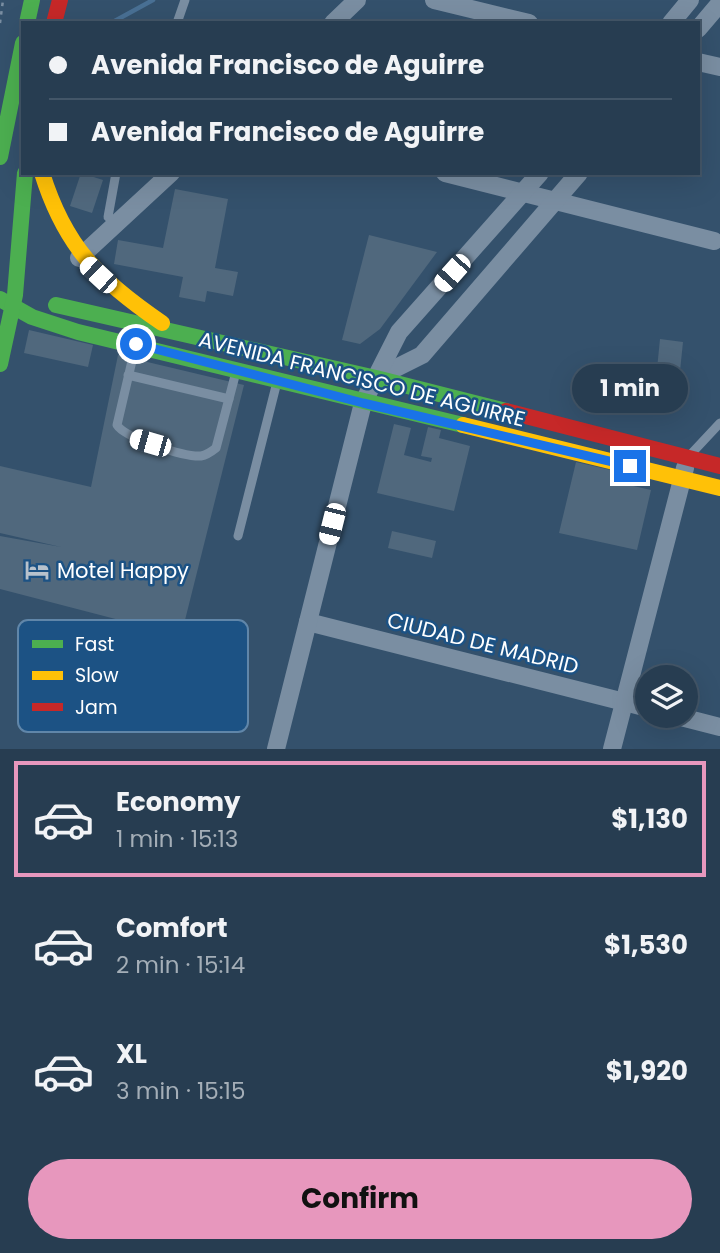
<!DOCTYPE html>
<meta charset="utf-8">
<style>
:root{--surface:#273d51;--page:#33485b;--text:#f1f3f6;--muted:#a4aeb7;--line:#435668;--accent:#e797bd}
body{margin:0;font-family:Poppins,sans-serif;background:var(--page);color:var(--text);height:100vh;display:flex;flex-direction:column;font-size:26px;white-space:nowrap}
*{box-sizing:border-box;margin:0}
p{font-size:23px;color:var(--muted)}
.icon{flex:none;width:38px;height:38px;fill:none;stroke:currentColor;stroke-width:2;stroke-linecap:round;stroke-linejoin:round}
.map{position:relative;height:749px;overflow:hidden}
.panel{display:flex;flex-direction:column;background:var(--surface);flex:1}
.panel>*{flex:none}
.guide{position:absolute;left:21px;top:21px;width:679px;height:154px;border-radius:0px;box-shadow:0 7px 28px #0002,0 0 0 2px var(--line);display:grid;align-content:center;height:154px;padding:0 28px;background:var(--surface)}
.buttons{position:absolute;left:635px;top:665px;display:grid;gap:14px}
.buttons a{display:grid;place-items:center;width:63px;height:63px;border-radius:50%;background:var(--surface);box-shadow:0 7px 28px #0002,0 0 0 2px var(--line);font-size:35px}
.end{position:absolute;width:32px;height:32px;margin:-16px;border:9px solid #1a73e8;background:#fff;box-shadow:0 0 0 4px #fff}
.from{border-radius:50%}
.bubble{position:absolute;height:49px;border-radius:24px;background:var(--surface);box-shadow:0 7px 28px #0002,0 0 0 2px var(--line);font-size:23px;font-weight:700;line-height:49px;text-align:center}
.car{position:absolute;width:21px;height:42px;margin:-21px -10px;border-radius:9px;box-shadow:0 0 5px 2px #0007;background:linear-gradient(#fff 24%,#345 0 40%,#fff 0 76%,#345 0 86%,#fff 0)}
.guide b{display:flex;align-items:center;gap:24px;height:66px;font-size:26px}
.guide b+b{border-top:2px solid var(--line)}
.guide i{width:18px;height:18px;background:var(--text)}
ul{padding:12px 0 0;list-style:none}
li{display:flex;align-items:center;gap:21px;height:116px;margin:0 14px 10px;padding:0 14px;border:4px solid transparent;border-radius:0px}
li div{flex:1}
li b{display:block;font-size:26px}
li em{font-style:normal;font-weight:700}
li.current{border-color:var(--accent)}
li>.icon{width:63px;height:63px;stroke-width:1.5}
.button{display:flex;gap:14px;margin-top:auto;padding:14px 28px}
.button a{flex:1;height:80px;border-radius:42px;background:var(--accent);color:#111;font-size:28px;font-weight:700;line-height:80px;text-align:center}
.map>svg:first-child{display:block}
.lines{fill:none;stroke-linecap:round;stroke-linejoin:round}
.stream{stroke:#497094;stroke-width:4.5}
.building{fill:#50687d}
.path{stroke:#7a8ea2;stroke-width:2.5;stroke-dasharray:3.5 5;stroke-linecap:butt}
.lane{stroke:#7a8ea2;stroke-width:9}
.street{stroke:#7a8ea2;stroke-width:18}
.fast{stroke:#4caf50;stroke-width:16}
.slow{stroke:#ffc107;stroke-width:16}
.jam{stroke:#c62828;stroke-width:16}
.route{stroke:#1a73e8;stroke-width:9}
.labels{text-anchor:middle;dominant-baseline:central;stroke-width:5;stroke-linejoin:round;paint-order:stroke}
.street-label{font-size:21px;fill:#fff;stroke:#1c5284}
.poi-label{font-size:21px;fill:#fff;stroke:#1c5284;text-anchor:start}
.key{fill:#1c5284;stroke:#6086a9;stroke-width:2}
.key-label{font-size:19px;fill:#fff}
</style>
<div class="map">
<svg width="720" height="749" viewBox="0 0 720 749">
<rect width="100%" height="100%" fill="#34516c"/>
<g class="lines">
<path class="stream" d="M111 23 153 0"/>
</g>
<g class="building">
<path d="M81 173 103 180 92 213 70 206Z"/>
<path d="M175 189 228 199 215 268 238 272 233 296 207 291 205 302 179 297 183 277 114 264 118 240 163 248Z"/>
<path d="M369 235 437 252 380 329 360 344 342 340Z"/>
<path d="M29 330 93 345 88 367 24 353Z"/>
<path d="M660 339 683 342 679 381 656 379Z"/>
<path d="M118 355 244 385 181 636 0 589V536L61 547 0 533V466L91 487Z"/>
<path d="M634 385 657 388 654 415 630 412Z"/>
<path d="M394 424 411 428 404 455 431 462 432 458 421 456 428 427 441 430 439 438 470 446 454 511 377 493Z"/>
<path d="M576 462 632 475 629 485 651 490 637 550 559 533Z"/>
<path d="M392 531 436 541 432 558 388 548Z"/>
</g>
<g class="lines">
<path class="path" d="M0 23 3 0"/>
<g class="lane">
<path d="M177 23 185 0"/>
<path d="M116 173 108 217 117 223"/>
<path d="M135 348 117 425C125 438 184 457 201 456 207 455 211 452 216 448L236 372"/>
<path d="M128 375 229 399"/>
<path d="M691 454 720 423"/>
<path d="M238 536 277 382"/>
</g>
<g class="street">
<path d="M434 0 529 23"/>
<path d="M333 23 357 0"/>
<path d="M671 23 690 0"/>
<path d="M698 29 720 3"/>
<path d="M698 62 720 67"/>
<path d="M445 173 714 241"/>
<path d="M79 258 171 173"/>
<path d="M376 378 422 355 579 173"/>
<path d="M308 622 648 708"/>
<path d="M677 716 720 727"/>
<path d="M276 749 363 403 399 332 540 173"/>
<path d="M612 749 685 468"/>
</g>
<g class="fast">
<path d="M27 23 32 0"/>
<path d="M0 157 23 43"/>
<path d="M0 299 32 317 78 332 463 425"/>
<path d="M56 305 376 378 506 411"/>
<path d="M0 364 15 295 25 173"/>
</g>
<g class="slow">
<path d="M42 173C65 247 99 280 162 323"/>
<path d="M463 425 720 488"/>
</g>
<g class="jam">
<path d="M54 23 60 0"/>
<path d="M506 411 720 466"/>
</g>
</g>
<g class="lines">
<path class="route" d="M136 344 363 403 630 466"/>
</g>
<defs>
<g id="hotel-bare" transform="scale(1.89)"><path d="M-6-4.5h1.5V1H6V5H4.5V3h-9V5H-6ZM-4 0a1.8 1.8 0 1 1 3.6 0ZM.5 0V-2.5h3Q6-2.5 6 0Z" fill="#b8c2cc" stroke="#1c5284" stroke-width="2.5" paint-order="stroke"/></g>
</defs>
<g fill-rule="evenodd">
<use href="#hotel-bare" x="37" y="570"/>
</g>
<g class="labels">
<g class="street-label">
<text transform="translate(362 379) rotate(14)">AVENIDA FRANCISCO DE AGUIRRE</text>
<text transform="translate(483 643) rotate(14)">CIUDAD DE MADRID</text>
</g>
<g class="poi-label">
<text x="57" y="570">Motel Happy</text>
</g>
</g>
<rect x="18" y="620" width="230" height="112" rx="10" class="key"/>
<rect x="32" y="640" width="31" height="8" fill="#4caf50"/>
<rect x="32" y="671" width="31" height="9" fill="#ffc107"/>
<rect x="32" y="703" width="31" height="8" fill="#c62828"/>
<g class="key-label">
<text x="75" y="651">Fast</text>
<text x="75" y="682">Slow</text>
<text x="75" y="714">Jam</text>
</g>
</svg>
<div class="buttons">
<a><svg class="icon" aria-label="layers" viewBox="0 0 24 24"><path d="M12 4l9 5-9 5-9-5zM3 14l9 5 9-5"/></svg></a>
</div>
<i class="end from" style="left:136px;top:344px"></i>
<i class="end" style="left:630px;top:466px"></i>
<div class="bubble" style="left:572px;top:364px;width:116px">1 min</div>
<i class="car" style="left:452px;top:273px;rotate:222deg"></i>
<i class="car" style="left:98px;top:275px;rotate:313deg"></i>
<i class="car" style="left:150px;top:443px;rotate:286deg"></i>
<i class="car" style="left:332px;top:524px;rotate:194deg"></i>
<div class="guide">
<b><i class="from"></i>Avenida Francisco de Aguirre</b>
<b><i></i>Avenida Francisco de Aguirre</b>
</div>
</div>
<section class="panel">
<ul>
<li class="current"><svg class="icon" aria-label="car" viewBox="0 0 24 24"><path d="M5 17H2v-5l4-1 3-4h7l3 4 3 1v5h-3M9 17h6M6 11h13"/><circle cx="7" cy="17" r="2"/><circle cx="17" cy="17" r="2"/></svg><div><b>Economy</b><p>1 min · 15:13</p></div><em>$1,130</em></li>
<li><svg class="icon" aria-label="car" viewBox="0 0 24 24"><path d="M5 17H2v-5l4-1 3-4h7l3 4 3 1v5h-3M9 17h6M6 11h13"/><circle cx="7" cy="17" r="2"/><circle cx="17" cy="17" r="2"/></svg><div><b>Comfort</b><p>2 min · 15:14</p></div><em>$1,530</em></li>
<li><svg class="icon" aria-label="car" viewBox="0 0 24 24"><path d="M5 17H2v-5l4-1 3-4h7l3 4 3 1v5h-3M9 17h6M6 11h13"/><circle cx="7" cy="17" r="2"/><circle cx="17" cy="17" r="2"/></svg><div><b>XL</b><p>3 min · 15:15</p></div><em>$1,920</em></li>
</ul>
<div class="button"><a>Confirm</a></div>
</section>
